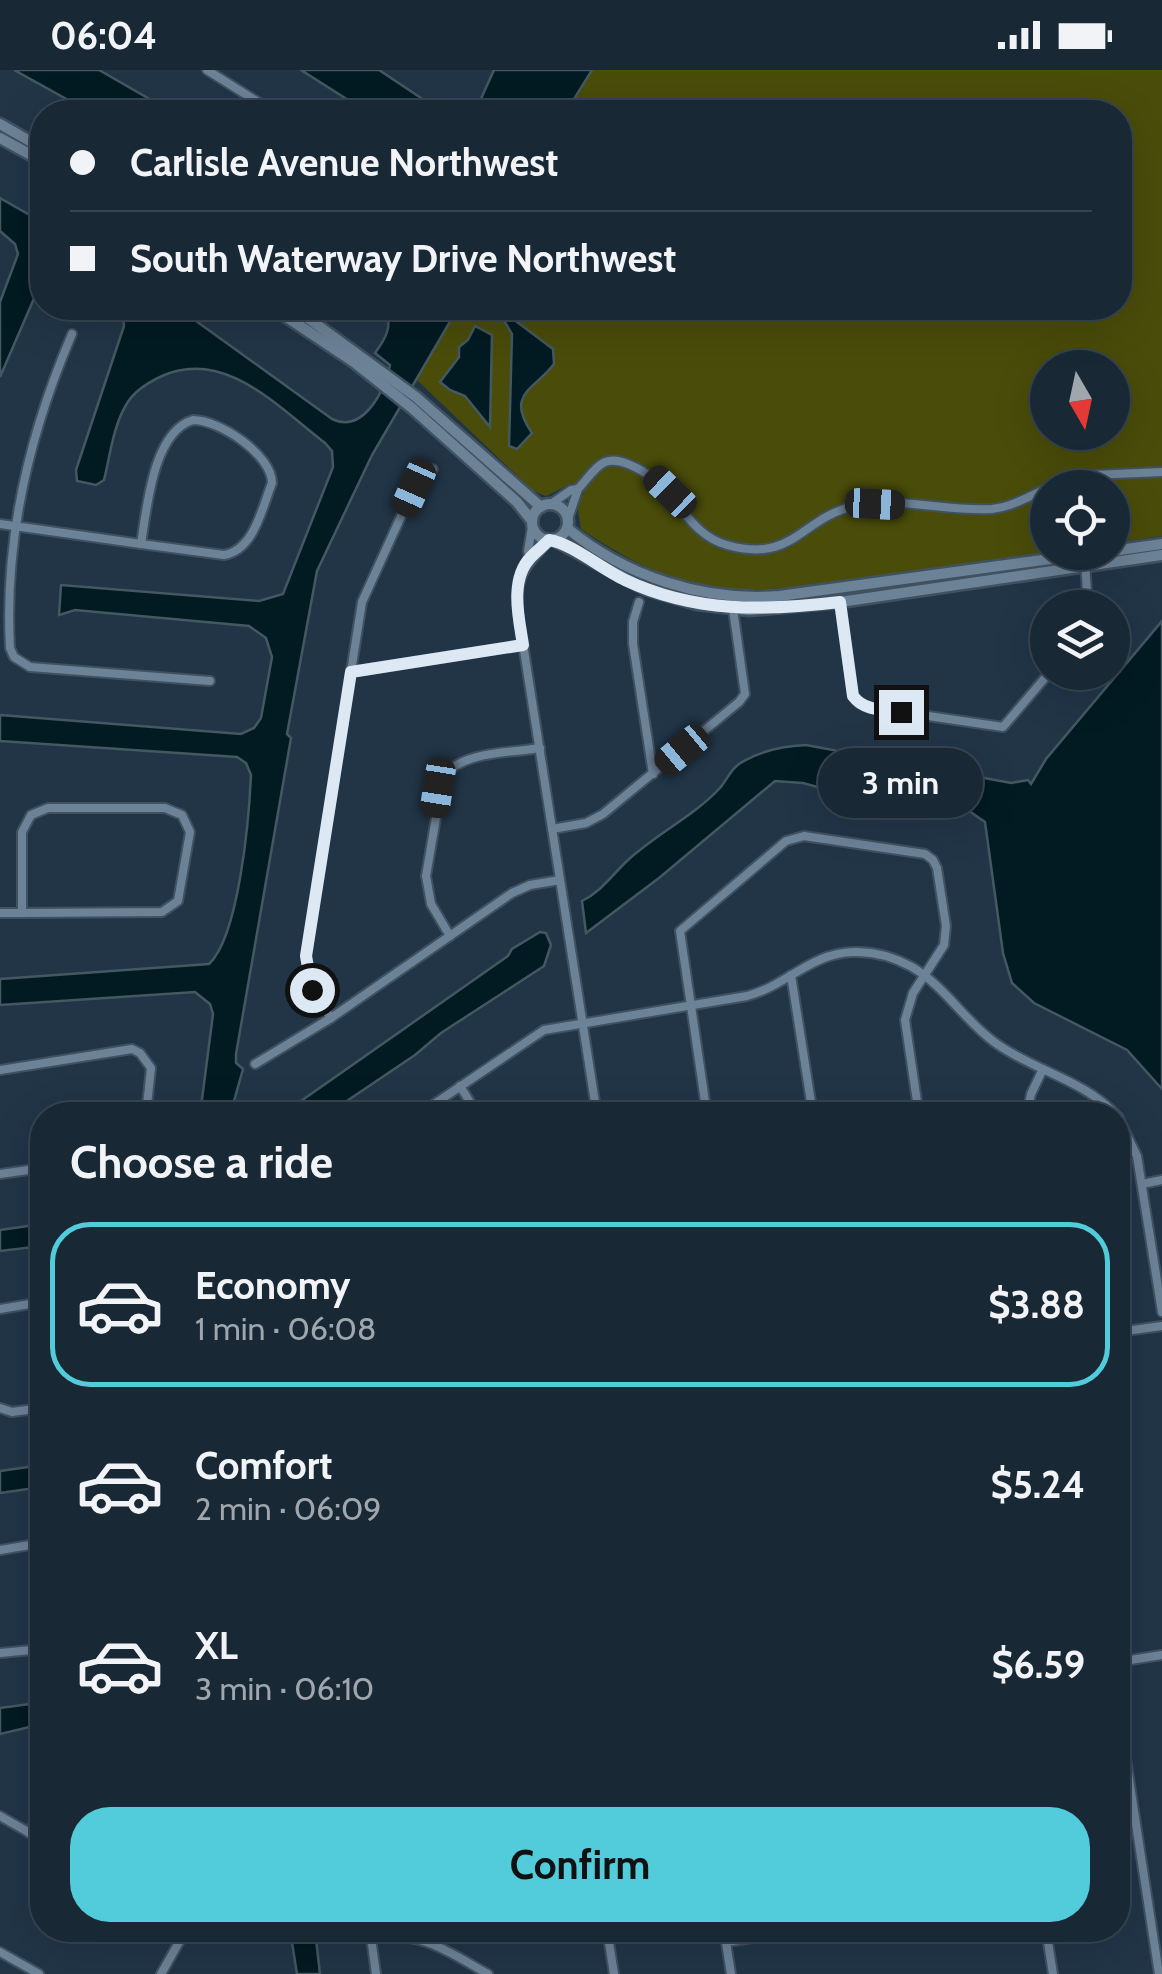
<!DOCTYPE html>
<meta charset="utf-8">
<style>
:root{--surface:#192835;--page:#263441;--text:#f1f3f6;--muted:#9fa6ad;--line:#374450;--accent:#52cbda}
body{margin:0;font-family:Cabin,sans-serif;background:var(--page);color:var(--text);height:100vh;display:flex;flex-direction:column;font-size:38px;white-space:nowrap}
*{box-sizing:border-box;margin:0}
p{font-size:32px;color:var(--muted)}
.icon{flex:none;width:55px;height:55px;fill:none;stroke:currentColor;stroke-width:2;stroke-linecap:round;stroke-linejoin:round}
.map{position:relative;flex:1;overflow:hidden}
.drawer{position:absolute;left:30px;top:1032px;width:1100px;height:840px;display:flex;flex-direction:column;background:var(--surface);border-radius:40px;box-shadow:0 10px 40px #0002,0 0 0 2px var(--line)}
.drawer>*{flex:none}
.banner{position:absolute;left:30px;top:30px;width:1102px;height:220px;border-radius:40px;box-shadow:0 10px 40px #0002,0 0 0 2px var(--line);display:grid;align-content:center;height:220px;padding:0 40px;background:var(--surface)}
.needle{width:65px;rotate:171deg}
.tools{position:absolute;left:1030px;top:280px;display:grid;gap:20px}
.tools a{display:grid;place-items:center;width:100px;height:100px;border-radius:50%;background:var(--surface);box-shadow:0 10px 40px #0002,0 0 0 2px var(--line);font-size:50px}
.end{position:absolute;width:45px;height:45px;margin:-22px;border:12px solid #dce8f3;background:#111;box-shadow:0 0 0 5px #111}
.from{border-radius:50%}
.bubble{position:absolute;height:70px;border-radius:35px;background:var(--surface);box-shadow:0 10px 40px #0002,0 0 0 2px var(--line);font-size:32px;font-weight:700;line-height:70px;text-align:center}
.car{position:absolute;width:30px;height:60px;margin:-30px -15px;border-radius:12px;box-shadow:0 0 8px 2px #0007;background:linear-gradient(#222 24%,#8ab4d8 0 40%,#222 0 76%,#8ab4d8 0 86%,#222 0)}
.banner b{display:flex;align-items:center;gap:35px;height:95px;font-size:38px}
.banner b+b{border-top:2px solid var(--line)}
.banner i{width:25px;height:25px;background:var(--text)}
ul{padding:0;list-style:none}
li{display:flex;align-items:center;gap:30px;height:165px;margin:0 20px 15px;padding:0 20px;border:5px solid transparent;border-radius:40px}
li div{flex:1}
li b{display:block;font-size:38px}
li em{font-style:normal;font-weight:700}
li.active{border-color:var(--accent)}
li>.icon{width:90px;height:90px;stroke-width:1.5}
h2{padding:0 40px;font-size:45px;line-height:120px}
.button{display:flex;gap:20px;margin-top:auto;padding:20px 40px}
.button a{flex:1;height:115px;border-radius:40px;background:var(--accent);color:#111;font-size:40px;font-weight:700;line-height:115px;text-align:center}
.status{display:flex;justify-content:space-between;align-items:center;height:70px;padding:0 50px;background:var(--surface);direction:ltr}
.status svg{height:28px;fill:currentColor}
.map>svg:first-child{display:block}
.green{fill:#4a4c0a;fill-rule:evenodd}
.water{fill:#021a22;stroke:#435861;stroke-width:2.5}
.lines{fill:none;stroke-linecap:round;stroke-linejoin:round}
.minor-casing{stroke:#405160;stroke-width:12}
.tertiary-casing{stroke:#405160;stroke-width:15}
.minor{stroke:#6c8297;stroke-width:8}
.tertiary{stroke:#6c8297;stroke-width:10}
.route{stroke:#dce8f3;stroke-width:12}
</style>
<div class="status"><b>06:04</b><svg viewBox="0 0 49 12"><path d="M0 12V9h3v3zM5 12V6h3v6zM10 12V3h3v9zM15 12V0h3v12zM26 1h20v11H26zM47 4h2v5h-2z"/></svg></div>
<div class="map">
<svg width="1162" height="1904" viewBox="0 0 1162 1904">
<rect width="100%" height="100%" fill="#213547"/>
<path class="green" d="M592 0H1162V466L1113 473 1112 418H1048L1047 482C989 491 931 499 873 507 815 515 756 526 698 514 654 505 617 483 581 459L577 435 584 423 572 413 546 426 533 421 417 310 458 238H1120V42H566ZM1048 298H1112V362H1048Z"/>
<g class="water">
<path d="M14 0H99L172 42H90Z"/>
<path d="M301 0H379L442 42H367Z"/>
<path d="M494 0H592L566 42H475Z"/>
<path d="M0 128 42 152V210L0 307V232L18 184 15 174 0 161Z"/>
<path d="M123 238H178L332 349C363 364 385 321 390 295L375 283C386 268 393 256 385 238H458L372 385 317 501 287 664 291 668 236 984V993L243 999 230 1045H200L213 944 210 934 195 922 0 935V909L209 894C239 866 249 749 251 705L246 693 237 687 0 671V645L241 664 254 658 261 648 272 587 266 568 249 556 75 540 59 545 61 515 259 531 283 524 333 397 332 381 325 373C278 337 225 278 162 306 149 312 133 322 126 335 113 357 110 386 104 410L96 415 77 411 76 400 124 256Z"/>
<path d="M499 242 505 243 553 279 554 294C534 320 505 324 532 363L517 379 509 376 512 264Z"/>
<path d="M475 256 492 265 490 357 465 326 450 320 440 312 459 287V277L468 270Z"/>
<path d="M1162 551V1019L1127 980 1034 933 1012 913 1003 883 985 752 969 741 846 718 839 723 803 713 775 711 659 808 586 863 582 831C602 821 612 805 628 790 656 764 694 746 720 718 729 707 732 696 746 690 764 680 785 676 806 675L1011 713 1028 710 1031 714 1046 689Z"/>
<path d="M540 862 546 863 551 875 544 896 441 963 415 985 326 1045H281L508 886 512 879Z"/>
<path d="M42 1154V1176L0 1181V1160Z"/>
<path d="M42 1395V1417L0 1423V1401Z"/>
<path d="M37 1633 42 1635V1654L0 1664V1638Z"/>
<path d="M290 1860H315L320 1904H297Z"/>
</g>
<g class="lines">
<g class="minor-casing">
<g id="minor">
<path d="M207 0 274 42"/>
<path d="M72 264C30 362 4 470 10 578L14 587 30 597 210 611"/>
<path d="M193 350C220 350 272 385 272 413 262 438 254 480 224 485L141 474C147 437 153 362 193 350Z"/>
<path d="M1071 410 1092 405 1162 402"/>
<path d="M578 419C587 410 594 397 605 392 613 389 620 391 628 394 677 413 683 463 727 475 793 494 801 448 854 436 898 426 947 442 992 439 1020 436 1043 416 1071 410L1073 418"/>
<path d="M551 434 571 420 578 419 568 449"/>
<path d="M0 454 141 474"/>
<path d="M549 471C526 495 515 505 518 542L597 1045"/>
<path d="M530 487 528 481 532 457"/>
<path d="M1085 492 1088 538"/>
<path d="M639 532 633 552V574L653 704"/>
<path d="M840 532 853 626 859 633 867 637 1003 657 1050 602"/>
<path d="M351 602 523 575"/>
<path d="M48 738H165L182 745 190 762 178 831 162 842 22 843V762L31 745Z"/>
<path d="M552 759 586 753 603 744 739 632 745 624 733 539"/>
<path d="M0 843H22"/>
<path d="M450 866 431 834 426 806 443 707C462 681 510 683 540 678"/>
<path d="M791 905 813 1045"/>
<path d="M331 948 312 920 306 886 362 532 414 418 423 405 433 399"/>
<path d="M255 994 331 948 512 823 530 815 560 810"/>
<path d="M0 1000 132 979 140 983 151 998 146 1045"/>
<path d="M460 1016 478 1045"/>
<path d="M418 1045 544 960 747 926C786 916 811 883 853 882 874 881 894 887 912 897 946 917 965 952 997 974 1035 1001 1084 1010 1116 1045"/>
<path d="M707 1045 680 861 786 771 804 766 925 784 933 790 937 798 946 856 944 875 913 923 905 950 919 1045"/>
<path d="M1027 1045 1031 1024 1043 999"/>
<path d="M1118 1047 1137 1086 1162 1242"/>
<path d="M0 1104 42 1098"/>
<path d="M1142 1114 1162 1110"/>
<path d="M0 1239 42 1232"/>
<path d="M1118 1262 1162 1256"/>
<path d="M0 1338 12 1342 42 1338"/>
<path d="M0 1480 42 1473"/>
<path d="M0 1583 42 1579"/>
<path d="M1118 1592 1162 1585"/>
<path d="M1118 1637 1159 1904"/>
<path d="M0 1746 42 1770"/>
<path d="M29 1763 42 1739"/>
<path d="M370 1860 376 1904"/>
<path d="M607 1860 614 1904"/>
<path d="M724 1860 731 1904"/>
<path d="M1046 1860 1053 1904"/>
<path d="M371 1868C422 1861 445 1880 488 1904"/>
<path d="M726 1872 804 1860"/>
<path d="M0 1882 39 1904"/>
<path d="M161 1904 186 1860"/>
</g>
</g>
<g class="tertiary-casing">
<g id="tertiary">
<path d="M0 54 42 78"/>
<path d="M0 68 42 91"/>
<path d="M273 238 354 292 412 338 517 432 532 451"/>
<path d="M294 238 416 327 541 437"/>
<circle cx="550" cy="452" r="18"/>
<path d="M567 458C625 506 703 532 779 526L1101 482"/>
<path d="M554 470 645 519 697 534 749 540 840 532 1162 485"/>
<path d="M1112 481 1162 474"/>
</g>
</g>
<use href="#minor" class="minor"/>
<use href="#tertiary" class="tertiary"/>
</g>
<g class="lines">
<path class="route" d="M312 920 306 886 351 602 523 575C519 549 509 509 531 487 536 482 543 476 549 470 571 473 603 500 625 510 695 543 765 541 840 532L853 626C864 641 884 640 901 642"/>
</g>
</svg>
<div class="tools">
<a><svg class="needle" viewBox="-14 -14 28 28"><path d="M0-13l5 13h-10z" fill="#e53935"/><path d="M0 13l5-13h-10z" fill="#9fa6ad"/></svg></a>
<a><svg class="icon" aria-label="locate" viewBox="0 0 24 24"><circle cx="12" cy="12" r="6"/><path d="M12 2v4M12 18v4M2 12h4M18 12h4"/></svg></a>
<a><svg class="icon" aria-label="layers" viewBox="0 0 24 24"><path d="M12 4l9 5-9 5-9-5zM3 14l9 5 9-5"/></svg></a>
</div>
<i class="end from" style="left:312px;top:920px"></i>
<i class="end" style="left:901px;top:642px"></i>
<div class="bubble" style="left:818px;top:678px;width:165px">3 min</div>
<i class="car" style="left:414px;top:418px;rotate:204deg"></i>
<i class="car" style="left:670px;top:422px;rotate:314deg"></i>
<i class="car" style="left:875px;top:434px;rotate:93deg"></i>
<i class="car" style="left:682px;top:680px;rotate:230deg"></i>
<i class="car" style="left:438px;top:718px;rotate:189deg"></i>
<div class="banner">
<b><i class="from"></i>Carlisle Avenue Northwest</b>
<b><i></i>South Waterway Drive Northwest</b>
</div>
<section class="drawer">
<h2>Choose a ride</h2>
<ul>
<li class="active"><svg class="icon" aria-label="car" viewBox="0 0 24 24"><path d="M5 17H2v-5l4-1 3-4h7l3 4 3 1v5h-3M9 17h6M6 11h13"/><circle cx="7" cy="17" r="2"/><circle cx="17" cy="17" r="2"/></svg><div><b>Economy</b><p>1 min · 06:08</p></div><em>$3.88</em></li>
<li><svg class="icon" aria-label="car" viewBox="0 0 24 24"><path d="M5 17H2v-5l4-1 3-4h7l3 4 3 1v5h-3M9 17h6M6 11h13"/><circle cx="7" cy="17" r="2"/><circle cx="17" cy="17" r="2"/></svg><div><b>Comfort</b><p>2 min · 06:09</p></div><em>$5.24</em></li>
<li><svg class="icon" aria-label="car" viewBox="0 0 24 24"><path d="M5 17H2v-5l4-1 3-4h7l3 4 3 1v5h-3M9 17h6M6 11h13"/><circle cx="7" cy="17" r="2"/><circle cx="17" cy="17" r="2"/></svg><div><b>XL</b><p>3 min · 06:10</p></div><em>$6.59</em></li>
</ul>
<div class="button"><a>Confirm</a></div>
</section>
</div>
